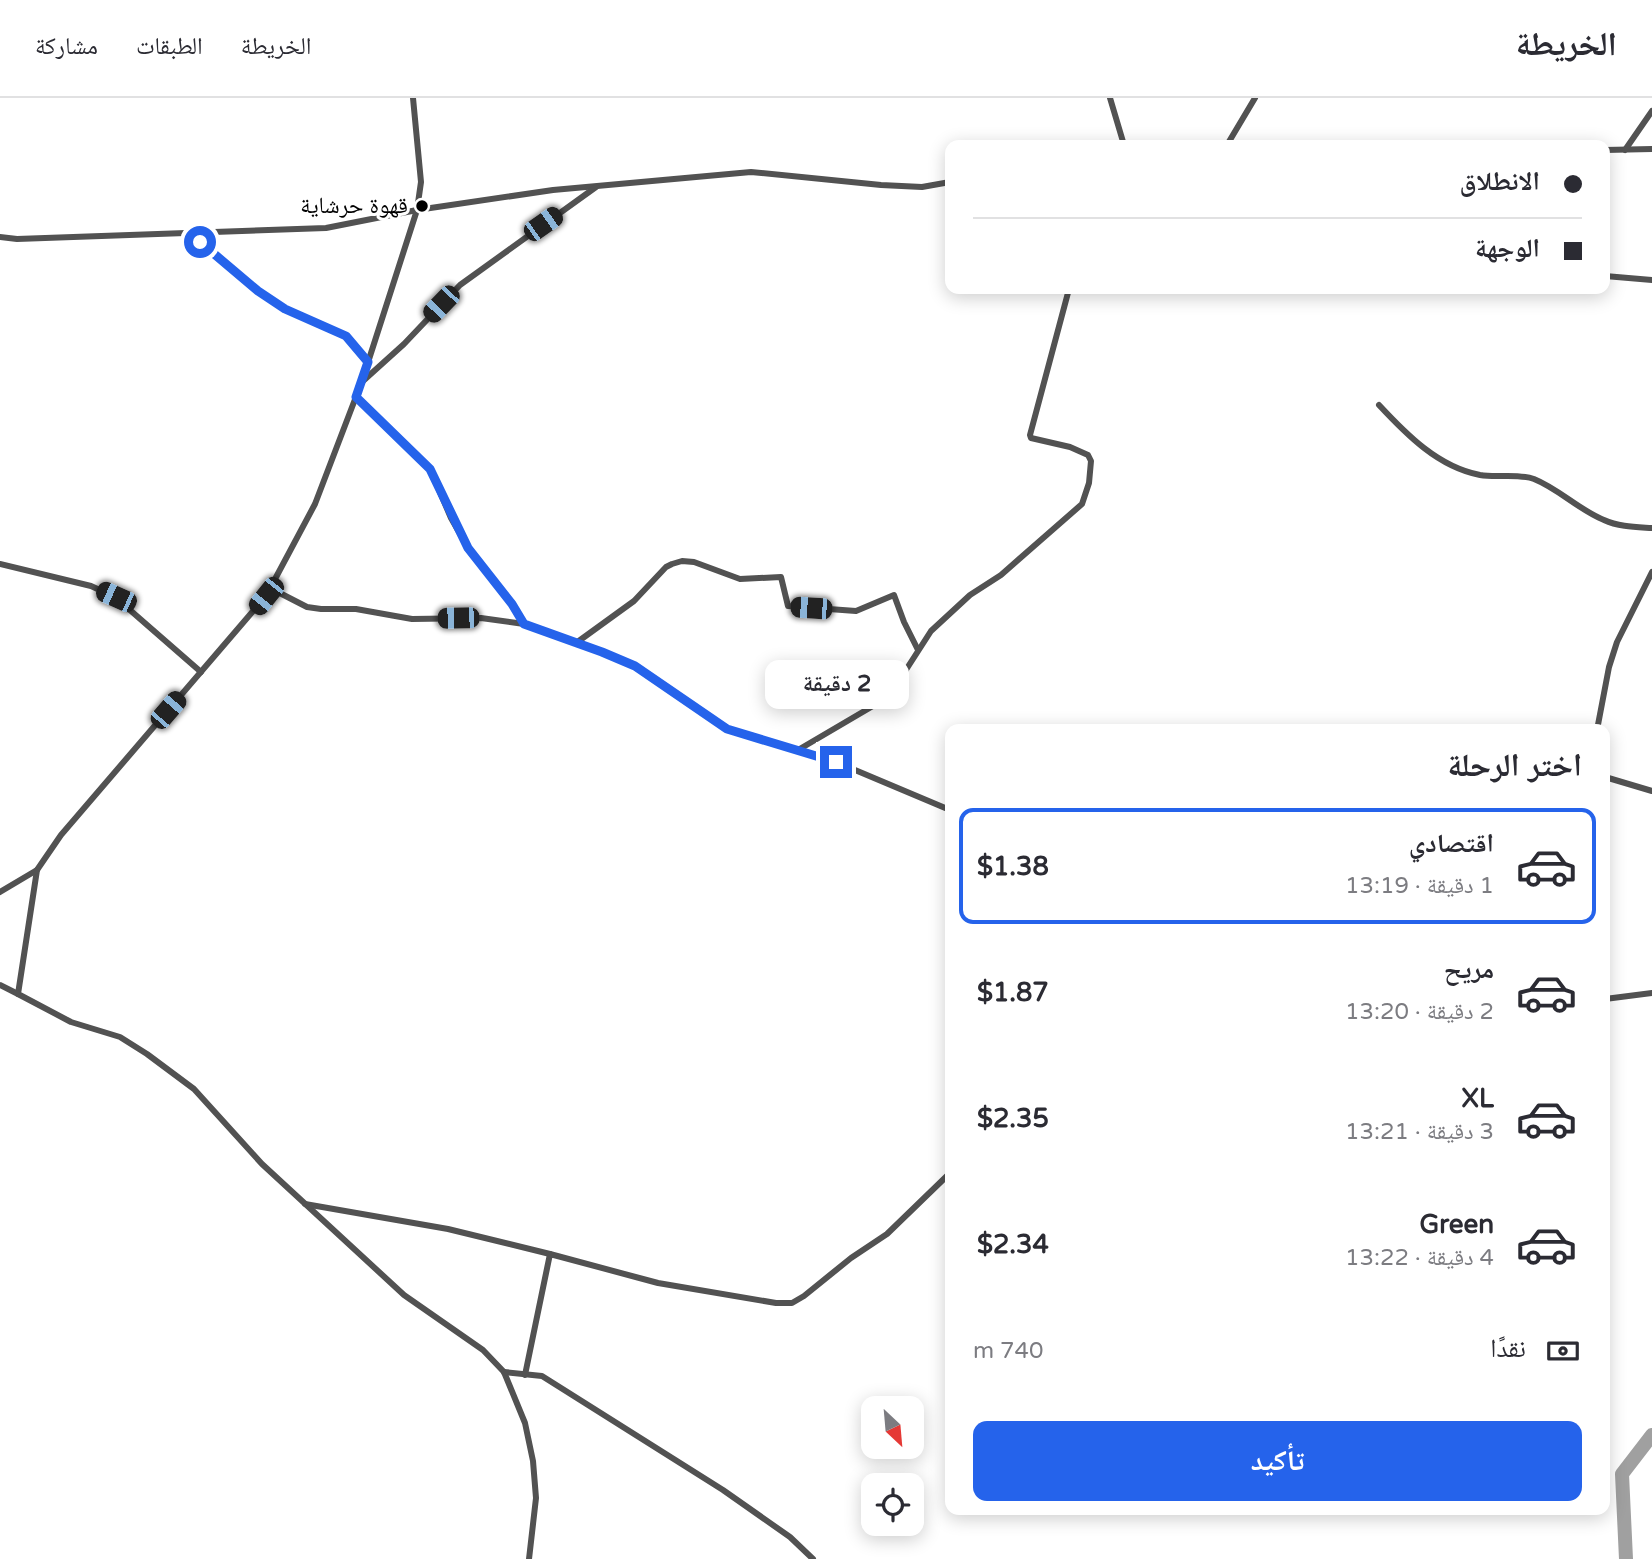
<!DOCTYPE html>
<html lang="ar">
<meta charset="utf-8">
<style>
:root{--surface:#fff;--page:#f7f7f7;--text:#2b2b33;--muted:#7c7c81;--line:#e1e1e2;--accent:#2563eb}
body{margin:0;font-family:"Varela Round","Noto Naskh Arabic",sans-serif;background:var(--page);color:var(--text);direction:rtl;height:100vh;display:flex;flex-direction:column;font-size:26px;white-space:nowrap}
*{box-sizing:border-box;margin:0}
p{font-size:23px;color:var(--muted)}
.icon{flex:none;width:38px;height:38px;fill:none;stroke:currentColor;stroke-width:2;stroke-linecap:round;stroke-linejoin:round}
.map{position:relative;flex:1;overflow:hidden;direction:ltr}
.side{position:absolute;left:945px;top:626px;width:665px;height:791px;display:flex;flex-direction:column;background:var(--surface);border-radius:14px;box-shadow:0 4px 18px #0003;direction:rtl}
.side>*{flex:none}
.banner{position:absolute;left:945px;top:42px;width:665px;height:154px;border-radius:14px;box-shadow:0 4px 18px #0003;direction:rtl;display:grid;align-content:center;height:154px;padding:0 28px;background:var(--surface)}
.needle{width:46px;rotate:154deg}
.buttons{position:absolute;left:861px;top:1298px;display:grid;gap:14px}
.buttons a{display:grid;place-items:center;width:63px;height:63px;border-radius:14px;background:var(--surface);box-shadow:0 4px 18px #0003;font-size:35px}
.end{position:absolute;width:32px;height:32px;margin:-16px;border:9px solid #2563eb;background:#fff;box-shadow:0 0 0 4px #fff}
.from{border-radius:50%}
.bubble{position:absolute;height:49px;border-radius:14px;background:var(--surface);box-shadow:0 4px 18px #0003;font-size:23px;font-weight:800;line-height:49px;text-align:center;direction:rtl}
.car{position:absolute;width:21px;height:42px;margin:-21px -10px;border-radius:9px;box-shadow:0 0 5px 2px #0007;background:linear-gradient(#222 24%,#8ab4d8 0 40%,#222 0 76%,#8ab4d8 0 86%,#222 0)}
.banner b{display:flex;align-items:center;gap:24px;height:66px;font-size:26px}
.banner b+b{border-top:2px solid var(--line)}
.banner i{width:18px;height:18px;background:var(--text)}
ul{padding:0;list-style:none}
li{display:flex;align-items:center;gap:21px;height:116px;margin:0 14px 10px;padding:0 14px;border:4px solid transparent;border-radius:14px}
li div{flex:1}
li b{display:block;font-size:26px}
li em{font-style:normal;font-weight:800}
li.active{border-color:var(--accent)}
li>.icon{width:63px;height:63px;stroke-width:1.5}
h2{padding:0 28px;font-size:32px;line-height:84px}
.pay{display:flex;align-items:center;gap:18px;height:77px;padding:0 28px;font-size:26px}
.pay p{margin-inline-start:auto}
.primary-button{display:flex;gap:14px;margin-top:auto;padding:14px 28px}
.primary-button a{flex:1;height:80px;border-radius:14px;background:var(--accent);color:#fff;font-size:28px;font-weight:800;line-height:80px;text-align:center}
header{display:flex;align-items:center;gap:42px;box-sizing:border-box;height:98px;padding:0 35px;background:var(--surface);border-bottom:2px solid var(--line)}
header strong{font-size:33px}
nav{display:flex;gap:38px;margin-inline-start:auto;font-size:24px}
.map>svg:first-child{display:block}
.lines{fill:none;stroke-linecap:round;stroke-linejoin:round}
.river{stroke:#a0a0a0;stroke-width:14}
.minor{stroke:#525252;stroke-width:6}
.route{stroke:#2563eb;stroke-width:9}
.poi-dot{fill:#000;stroke:#fff;stroke-width:2.5}
.labels{text-anchor:middle;dominant-baseline:central;stroke-width:6;stroke-linejoin:round;paint-order:stroke}
.poi-label{font-size:23px;fill:#000;stroke:#fff;text-anchor:end}
</style>
<header>
<strong>الخريطة</strong>
<nav><a>الخريطة</a><a>الطبقات</a><a>مشاركة</a></nav>
</header>
<div class="map">
<svg width="1652" height="1461" viewBox="0 0 1652 1461">
<rect width="100%" height="100%" fill="#fff"/>
<g class="lines">
<path class="river" d="M1626 1461 1622 1376 1652 1337"/>
<g class="minor">
<path d="M413 0 421 84 417 112 362 283 315 406 266 498 61 737 37 772 18 896 71 924 120 939 147 956 194 991 262 1066 404 1197 483 1252 504 1274 525 1325 533 1363 536 1400 529 1461"/>
<path d="M1110 0 1124 47"/>
<path d="M1227 47 1255 0"/>
<path d="M1246 47H1342"/>
<path d="M1605 52 1652 51"/>
<path d="M1625 52 1652 13"/>
<path d="M193 136 200 144 258 193 285 211 346 238 368 264"/>
<path d="M0 139 17 141 326 130 417 112 553 92 751 74 881 87 922 89 950 84"/>
<path d="M1605 178 1652 182"/>
<path d="M363 283 404 246 460 187 596 89"/>
<path d="M356 299 430 371 451 420 468 450 512 506 524 526"/>
<path d="M1379 307C1406 336 1438 369 1480 377 1498 380 1517 375 1534 381 1559 391 1579 412 1604 422 1619 429 1636 429 1652 430"/>
<path d="M0 466 91 488 115 499 201 574"/>
<path d="M270 490 307 509 321 511H356L412 521 481 520 524 526 602 554 635 568 727 631 836 664 950 712"/>
<path d="M576 545 634 503 666 469 672 466 682 463 694 464 740 481 781 479 788 508 856 513 894 497 904 524 918 552"/>
<path d="M1597 632 1609 569 1617 544 1652 474"/>
<path d="M798 652 878 605 893 592 931 533 970 497 1001 477 1082 406 1089 385 1091 363 1088 357 1070 349 1031 340 1030 337 1069 191"/>
<path d="M1605 679 1652 693"/>
<path d="M0 794 37 772"/>
<path d="M0 887 18 896"/>
<path d="M1605 901 1652 895"/>
<path d="M305 1106 448 1131 550 1156"/>
<path d="M504 1274 542 1278 723 1392 790 1439 813 1461"/>
<path d="M525 1277 550 1156 658 1185 776 1205H792L804 1198 851 1160 887 1136 950 1075"/>
</g>
</g>
<g class="lines">
<path class="route" d="M200 144 258 193 285 211 346 238 368 264 356 299 430 371 468 450 512 506 524 526 602 554 635 568 727 631 836 664"/>
</g>
<circle class="poi-dot" cx="422" cy="108" r="7"/>
<g class="labels">
<g class="poi-label">
<text x="408" y="108">قهوة حرشاية</text>
</g>
</g>
</svg>
<div class="buttons">
<a><svg class="needle" viewBox="-14 -14 28 28"><path d="M0-13l5 13h-10z" fill="#e53935"/><path d="M0 13l5-13h-10z" fill="#7c7c81"/></svg></a>
<a><svg class="icon" aria-label="locate" viewBox="0 0 24 24"><circle cx="12" cy="12" r="6"/><path d="M12 2v4M12 18v4M2 12h4M18 12h4"/></svg></a>
</div>
<i class="end from" style="left:200px;top:144px"></i>
<i class="end" style="left:836px;top:664px"></i>
<div class="bubble" style="left:765px;top:562px;width:144px">2 دقيقة</div>
<i class="car" style="left:543px;top:126px;rotate:55deg"></i>
<i class="car" style="left:441px;top:206px;rotate:224deg"></i>
<i class="car" style="left:266px;top:498px;rotate:219deg"></i>
<i class="car" style="left:116px;top:499px;rotate:294deg"></i>
<i class="car" style="left:811px;top:510px;rotate:274deg"></i>
<i class="car" style="left:458px;top:520px;rotate:269deg"></i>
<i class="car" style="left:168px;top:612px;rotate:41deg"></i>
<div class="banner">
<b><i class="from"></i>الانطلاق</b>
<b><i></i>الوجهة</b>
</div>
<section class="side">
<h2>اختر الرحلة</h2>
<ul>
<li class="active"><svg class="icon" aria-label="car" viewBox="0 0 24 24"><path d="M5 17H2v-5l4-1 3-4h7l3 4 3 1v5h-3M9 17h6M6 11h13"/><circle cx="7" cy="17" r="2"/><circle cx="17" cy="17" r="2"/></svg><div><b>اقتصادي</b><p>1 دقيقة · 13:19</p></div><em>$1.38</em></li>
<li><svg class="icon" aria-label="car" viewBox="0 0 24 24"><path d="M5 17H2v-5l4-1 3-4h7l3 4 3 1v5h-3M9 17h6M6 11h13"/><circle cx="7" cy="17" r="2"/><circle cx="17" cy="17" r="2"/></svg><div><b>مريح</b><p>2 دقيقة · 13:20</p></div><em>$1.87</em></li>
<li><svg class="icon" aria-label="car" viewBox="0 0 24 24"><path d="M5 17H2v-5l4-1 3-4h7l3 4 3 1v5h-3M9 17h6M6 11h13"/><circle cx="7" cy="17" r="2"/><circle cx="17" cy="17" r="2"/></svg><div><b>XL</b><p>3 دقيقة · 13:21</p></div><em>$2.35</em></li>
<li><svg class="icon" aria-label="car" viewBox="0 0 24 24"><path d="M5 17H2v-5l4-1 3-4h7l3 4 3 1v5h-3M9 17h6M6 11h13"/><circle cx="7" cy="17" r="2"/><circle cx="17" cy="17" r="2"/></svg><div><b>Green</b><p>4 دقيقة · 13:22</p></div><em>$2.34</em></li>
</ul>
<div class="pay"><svg class="icon" aria-label="cash" viewBox="0 0 24 24"><path d="M3 7h18v10H3z"/><circle cx="12" cy="12" r="2"/></svg>نقدًا<p>740 m</p></div>
<div class="primary-button"><a>تأكيد</a></div>
</section>
</div>
